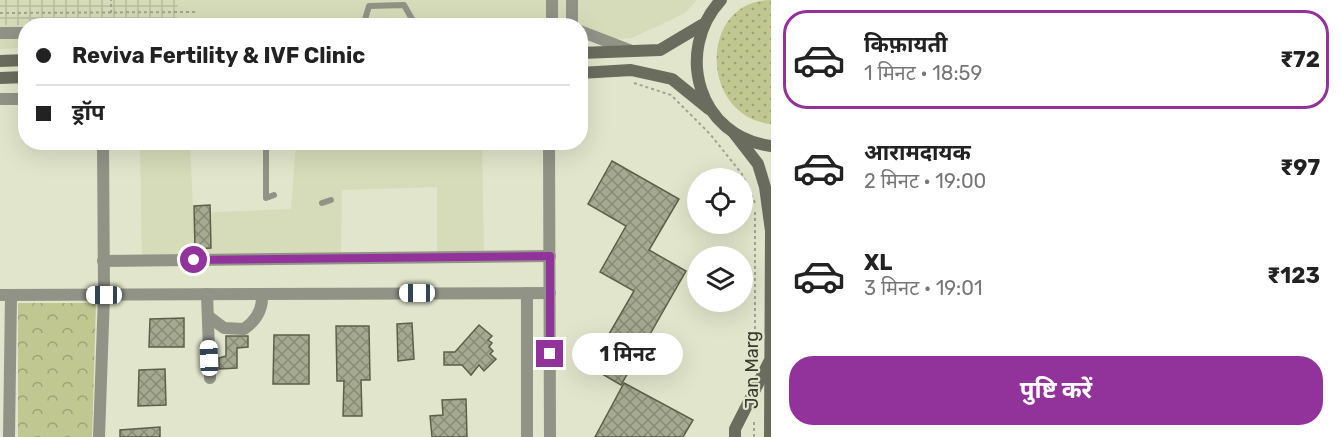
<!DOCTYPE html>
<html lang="hi">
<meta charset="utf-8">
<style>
:root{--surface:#fff;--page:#f6f6f6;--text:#222;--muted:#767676;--line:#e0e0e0;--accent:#92339b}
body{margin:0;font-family:Rubik,"Noto Sans Devanagari",sans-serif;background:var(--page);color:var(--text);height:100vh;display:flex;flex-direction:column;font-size:22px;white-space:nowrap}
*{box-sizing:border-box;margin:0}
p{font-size:20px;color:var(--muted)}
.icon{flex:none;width:33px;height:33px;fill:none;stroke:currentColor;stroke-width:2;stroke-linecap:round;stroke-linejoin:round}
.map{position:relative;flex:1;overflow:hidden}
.drawer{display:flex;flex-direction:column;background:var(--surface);width:570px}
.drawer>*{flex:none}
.guide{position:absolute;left:18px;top:18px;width:570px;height:132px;border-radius:24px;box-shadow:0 6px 24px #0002;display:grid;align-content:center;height:132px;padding:0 18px;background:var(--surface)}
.controls{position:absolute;left:687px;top:168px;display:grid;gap:12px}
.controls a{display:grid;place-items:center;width:66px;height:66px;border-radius:50%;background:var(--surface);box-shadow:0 6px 24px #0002;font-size:30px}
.end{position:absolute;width:27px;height:27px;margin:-14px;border:8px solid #92339b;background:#fff;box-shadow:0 0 0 3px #fff}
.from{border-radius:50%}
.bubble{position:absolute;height:42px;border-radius:21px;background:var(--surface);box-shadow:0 6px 24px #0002;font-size:20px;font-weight:700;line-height:42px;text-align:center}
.car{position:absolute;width:18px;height:36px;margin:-18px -9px;border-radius:8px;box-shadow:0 0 4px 2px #0007;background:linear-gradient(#fff 24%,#345 0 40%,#fff 0 76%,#345 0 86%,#fff 0)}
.guide b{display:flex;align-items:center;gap:21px;height:57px;font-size:22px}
.guide b+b{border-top:2px solid var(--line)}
.guide i{width:15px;height:15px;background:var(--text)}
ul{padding:10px 0 0;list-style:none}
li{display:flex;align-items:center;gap:18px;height:99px;margin:0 12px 9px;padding:0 6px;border:3px solid transparent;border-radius:24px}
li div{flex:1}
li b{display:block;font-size:22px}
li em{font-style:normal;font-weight:700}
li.selected{border-color:var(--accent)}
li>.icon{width:54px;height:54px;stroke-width:1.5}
.cta{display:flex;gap:12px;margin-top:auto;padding:12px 18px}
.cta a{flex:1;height:69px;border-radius:24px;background:var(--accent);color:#fff;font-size:24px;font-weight:700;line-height:69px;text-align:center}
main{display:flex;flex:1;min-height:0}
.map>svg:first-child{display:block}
.built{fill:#d6dbb9}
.industrial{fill:url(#industrial-grid)}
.grass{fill:url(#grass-dots)}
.park{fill:url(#park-crowns)}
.building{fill:url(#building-cross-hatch);stroke:#5d6048;stroke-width:1.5}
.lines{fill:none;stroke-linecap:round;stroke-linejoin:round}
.path{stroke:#a1a490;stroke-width:2;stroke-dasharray:3 3;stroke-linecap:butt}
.lane{stroke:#919387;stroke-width:6}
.street{stroke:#919387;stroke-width:12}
.secondary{stroke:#6a6c5d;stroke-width:12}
.route{stroke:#92339b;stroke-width:8}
.labels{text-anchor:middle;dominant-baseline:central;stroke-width:4.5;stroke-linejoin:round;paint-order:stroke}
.street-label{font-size:18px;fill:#393b30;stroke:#e1e5cb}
</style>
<main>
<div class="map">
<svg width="771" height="437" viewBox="0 0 771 437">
<defs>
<pattern id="industrial-grid" width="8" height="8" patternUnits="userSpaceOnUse" patternTransform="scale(1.5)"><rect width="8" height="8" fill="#d6dbb9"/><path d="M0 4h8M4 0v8" fill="none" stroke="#b8bd9f"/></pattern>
<pattern id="grass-dots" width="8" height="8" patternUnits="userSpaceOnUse" patternTransform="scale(1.5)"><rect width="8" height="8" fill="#c0c790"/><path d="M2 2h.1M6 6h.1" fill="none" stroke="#9da376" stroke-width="1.8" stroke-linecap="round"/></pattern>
<pattern id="park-crowns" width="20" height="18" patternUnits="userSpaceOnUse" patternTransform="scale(1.5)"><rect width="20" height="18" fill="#c0c790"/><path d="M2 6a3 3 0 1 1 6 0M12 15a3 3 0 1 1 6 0" fill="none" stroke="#9da376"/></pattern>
<pattern id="building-cross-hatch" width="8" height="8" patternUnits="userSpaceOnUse" patternTransform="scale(1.5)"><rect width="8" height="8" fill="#a5a98f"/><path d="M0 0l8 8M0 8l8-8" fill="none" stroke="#878b75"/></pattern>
</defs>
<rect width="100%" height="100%" fill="#e1e5cb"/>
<g class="built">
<path d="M0 0H697L685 13 632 38 581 41 580 26H26L25 48 0 49Z"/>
<path d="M296 143H482L484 253 437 256V187L342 190 341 255 142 263 140 148 190 145 193 213 291 209Z"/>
</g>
<path class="industrial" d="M0 0H178L177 25H0Z"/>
<path class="grass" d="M771 0V124C699 117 698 0 771 0Z"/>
<path class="park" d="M18 303H96L92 437H18Z"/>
<g class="building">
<path d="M612 161 679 199 649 250 686 271 621 385 590 367 634 291 600 272 626 226 588 204Z"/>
<path d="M210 205 211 248 195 249 194 206Z"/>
<path d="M184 318V347H149L150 319Z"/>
<path d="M412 323 414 359 398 361 397 324Z"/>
<path d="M479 325 492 336 488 340 492 343 489 347 493 351 490 354 496 359 484 371 479 365 471 375 462 365H444V352H455Z"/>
<path d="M336 326H369L370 380H361L362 416H343L344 381H337Z"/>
<path d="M274 335H309V384H273Z"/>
<path d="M226 336H248V347L237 348V368L219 369V358L226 356Z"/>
<path d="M165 369 166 405 138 406 139 370Z"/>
<path d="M624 383 693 420 683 437H595Z"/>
<path d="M466 399 467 437H432L430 416 443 415 442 400Z"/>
<path d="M160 427V437H120V430Z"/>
</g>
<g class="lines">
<g class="path">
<path d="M0 13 195 12"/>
<path d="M111 13V0"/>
<path d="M634 83 671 95 710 134 742 174 755 203"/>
<path d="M755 365V209"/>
<path d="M754 437V419"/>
</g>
<g class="lane">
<path d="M363 26 369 6 404 5 416 26"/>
<path d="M266 142V198L274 195"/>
<path d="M322 203 331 200"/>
</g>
<g class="street">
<path d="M552 26V0"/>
<path d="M572 26V0"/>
<path d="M580 31 632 51"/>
<path d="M0 33H26"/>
<path d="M0 99H26"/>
<path d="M549 142 550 437"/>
<path d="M103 261 550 256"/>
<path d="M207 294 210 378"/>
<path d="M0 295 550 293"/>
<path d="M208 316 224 328 244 329C257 320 263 309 262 294"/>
<path d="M9 437 11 295"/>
<path d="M99 437 104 295 103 142"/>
<path d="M527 437V293"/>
</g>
<g class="secondary">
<path d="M721 0C674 51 698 137 771 146"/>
<path d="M580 53 660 50 702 25"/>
<path d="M0 61 26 60"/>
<path d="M580 73 631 70 672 79 709 109"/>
<path d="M0 78 26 77"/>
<path d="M734 133 758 164 765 187 771 231 770 437"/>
<path d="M735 437V429L769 362"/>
</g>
</g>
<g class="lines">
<path class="route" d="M194 260 550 256V354"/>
</g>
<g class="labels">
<g class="street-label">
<text transform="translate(752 370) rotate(-90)">Jan Marg</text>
</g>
</g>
</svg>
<div class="controls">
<a><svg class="icon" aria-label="locate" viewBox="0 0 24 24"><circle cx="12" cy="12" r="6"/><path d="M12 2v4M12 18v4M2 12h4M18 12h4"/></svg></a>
<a><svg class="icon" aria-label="layers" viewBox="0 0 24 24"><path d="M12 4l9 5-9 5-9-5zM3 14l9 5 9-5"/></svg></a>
</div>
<i class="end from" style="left:194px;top:260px"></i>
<i class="end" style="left:550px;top:354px"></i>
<div class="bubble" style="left:572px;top:333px;width:111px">1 मिनट</div>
<i class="car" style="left:417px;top:293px;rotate:270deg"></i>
<i class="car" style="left:104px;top:295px;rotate:270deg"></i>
<i class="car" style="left:209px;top:358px;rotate:358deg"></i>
<div class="guide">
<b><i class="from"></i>Reviva Fertility &amp; IVF Clinic</b>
<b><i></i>ड्रॉप</b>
</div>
</div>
<section class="drawer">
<ul>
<li class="selected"><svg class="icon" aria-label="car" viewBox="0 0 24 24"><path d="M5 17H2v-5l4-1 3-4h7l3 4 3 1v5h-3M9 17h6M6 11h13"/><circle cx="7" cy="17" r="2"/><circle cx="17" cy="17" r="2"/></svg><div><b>किफ़ायती</b><p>1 मिनट · 18:59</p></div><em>₹72</em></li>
<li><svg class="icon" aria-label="car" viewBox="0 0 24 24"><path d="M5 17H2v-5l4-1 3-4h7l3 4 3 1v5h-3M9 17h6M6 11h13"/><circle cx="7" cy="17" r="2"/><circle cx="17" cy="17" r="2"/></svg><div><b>आरामदायक</b><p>2 मिनट · 19:00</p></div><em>₹97</em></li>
<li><svg class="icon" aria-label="car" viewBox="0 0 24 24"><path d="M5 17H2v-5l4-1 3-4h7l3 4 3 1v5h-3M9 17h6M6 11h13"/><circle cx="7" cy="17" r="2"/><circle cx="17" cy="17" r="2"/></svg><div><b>XL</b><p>3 मिनट · 19:01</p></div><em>₹123</em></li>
</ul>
<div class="cta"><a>पुष्टि करें</a></div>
</section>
</main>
